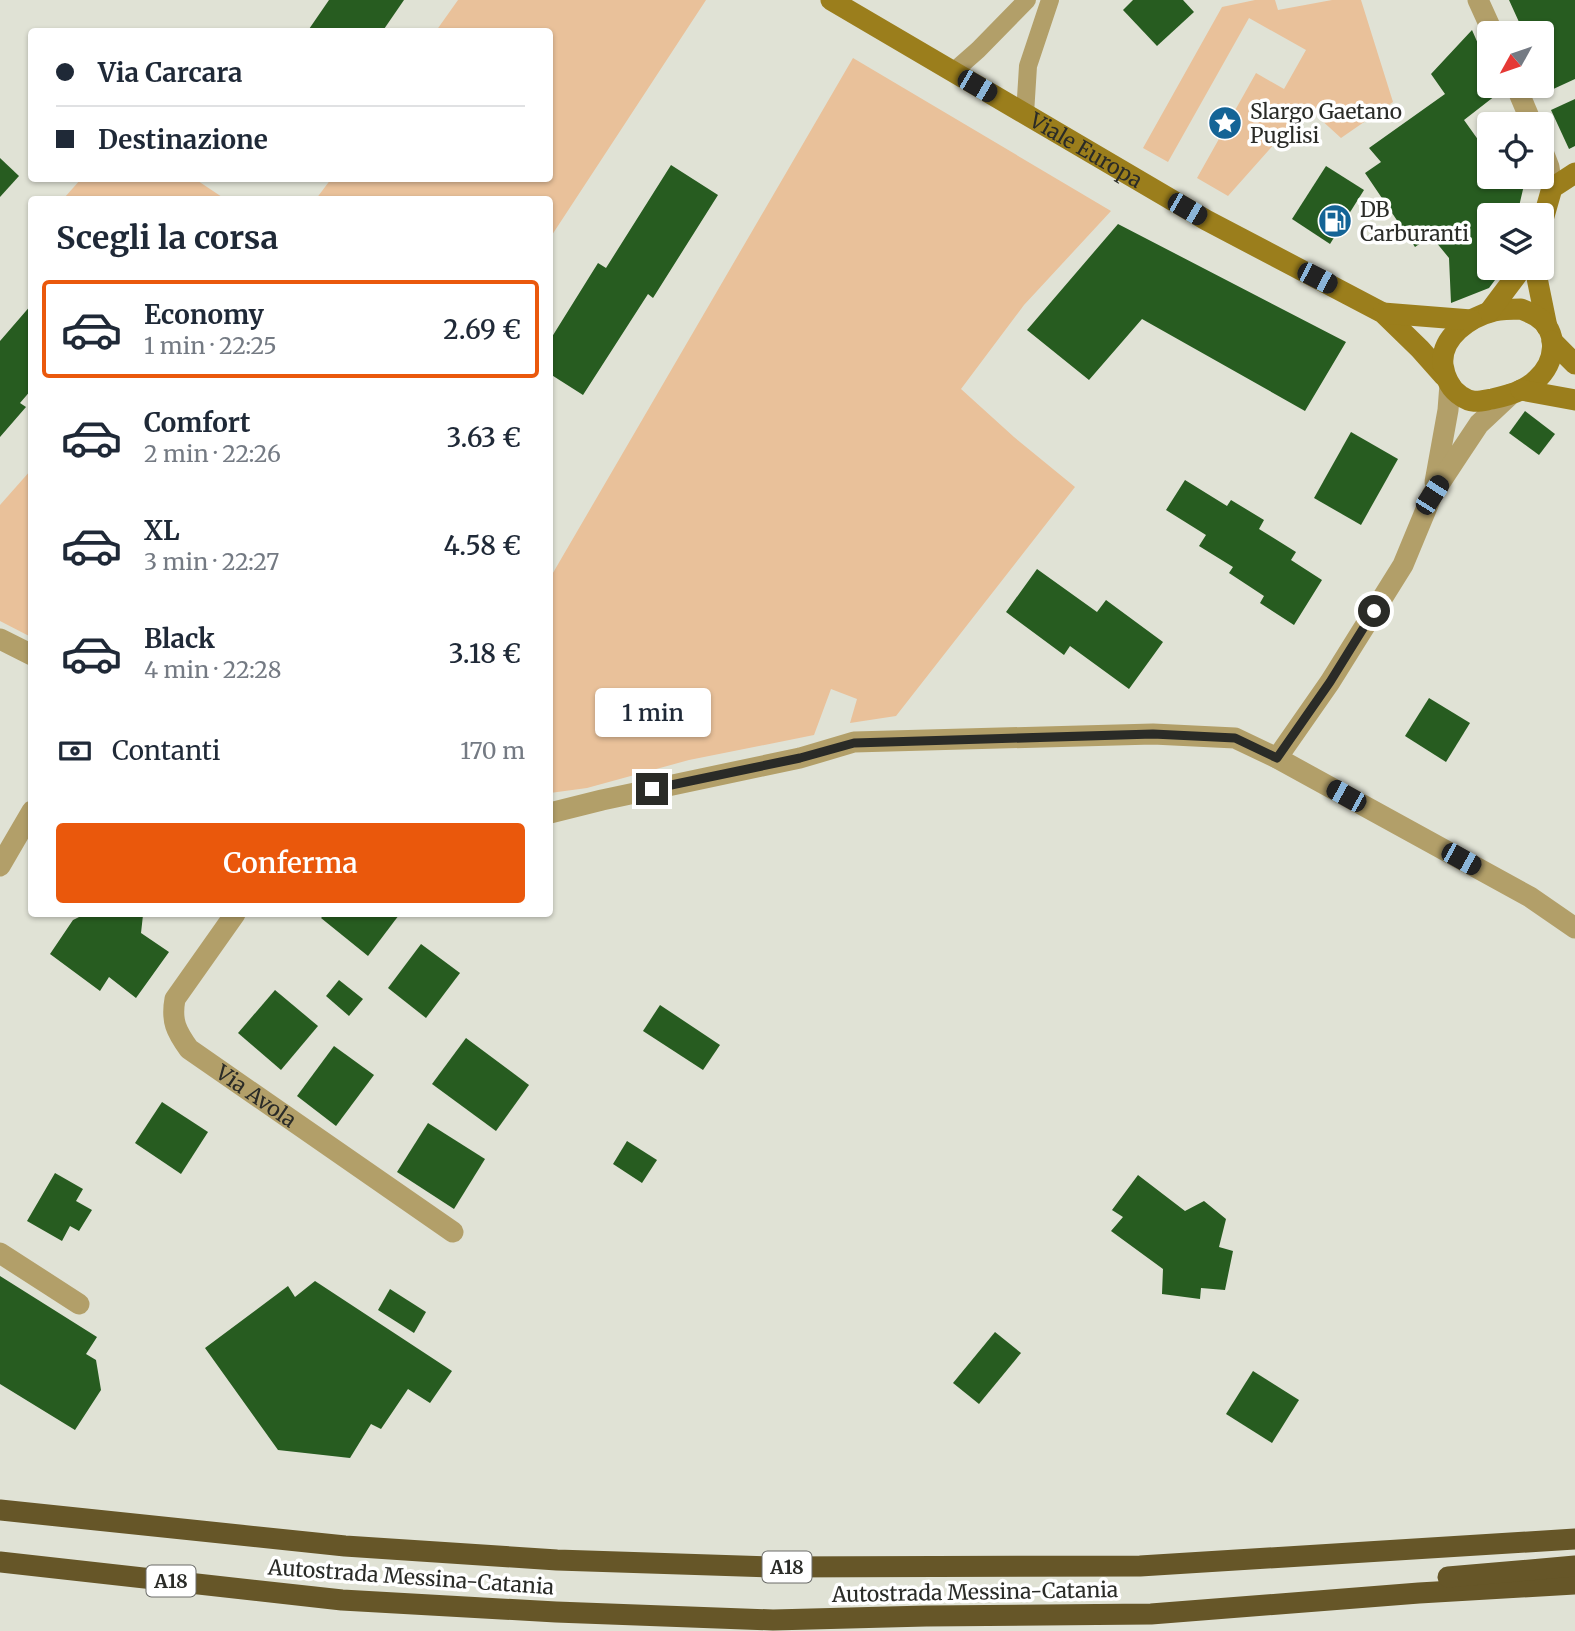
<!DOCTYPE html>
<html lang="it">
<meta charset="utf-8">
<style>
:root{--surface:#fff;--page:#f6f6f7;--text:#1f2937;--muted:#747a83;--line:#e0e1e3;--accent:#ea580c}
body{margin:0;font-family:Merriweather,serif;background:var(--page);color:var(--text);height:100vh;display:flex;flex-direction:column;font-size:26px;white-space:nowrap}
*{box-sizing:border-box;margin:0}
p{font-size:23px;color:var(--muted)}
.icon{flex:none;width:38px;height:38px;fill:none;stroke:currentColor;stroke-width:2;stroke-linecap:round;stroke-linejoin:round}
.map{position:relative;flex:1;overflow:hidden}
.sheet{position:absolute;left:28px;top:196px;width:525px;height:721px;display:flex;flex-direction:column;background:var(--surface);border-radius:7px;box-shadow:0 2px 5px #0004}
.sheet>*{flex:none}
.banner{position:absolute;left:28px;top:28px;width:525px;height:154px;border-radius:7px;box-shadow:0 2px 5px #0004;display:grid;align-content:center;height:154px;padding:0 28px;background:var(--surface)}
.needle{width:46px;rotate:230deg}
.controls{position:absolute;left:1477px;top:21px;display:grid;gap:14px}
.controls a{display:grid;place-items:center;width:77px;height:77px;border-radius:7px;background:var(--surface);box-shadow:0 2px 5px #0004;font-size:35px}
.end{position:absolute;width:32px;height:32px;margin:-16px;border:9px solid #2a2b27;background:#fff;box-shadow:0 0 0 4px #fff}
.from{border-radius:50%}
.bubble{position:absolute;height:49px;border-radius:7px;background:var(--surface);box-shadow:0 2px 5px #0004;font-size:23px;font-weight:600;line-height:49px;text-align:center}
.car{position:absolute;width:21px;height:42px;margin:-21px -10px;border-radius:9px;box-shadow:0 0 5px 2px #0007;background:linear-gradient(#222 24%,#8ab4d8 0 40%,#222 0 76%,#8ab4d8 0 86%,#222 0)}
.banner b{display:flex;align-items:center;gap:24px;height:66px;font-size:26px}
.banner b+b{border-top:2px solid var(--line)}
.banner i{width:18px;height:18px;background:var(--text)}
ul{padding:0;list-style:none}
li{display:flex;align-items:center;gap:21px;height:98px;margin:0 14px 10px;padding:0 14px;border:4px solid transparent;border-radius:7px}
li div{flex:1}
li b{display:block;font-size:26px}
li em{font-style:normal;font-weight:600}
li.selected{border-color:var(--accent)}
li>.icon{width:63px;height:63px;stroke-width:1.5}
h2{padding:0 28px;font-size:32px;line-height:84px}
.pay{display:flex;align-items:center;gap:18px;height:77px;padding:0 28px;font-size:26px}
.pay p{margin-inline-start:auto}
.primary-button{display:flex;gap:14px;margin-top:auto;padding:14px 28px}
.primary-button a{flex:1;height:80px;border-radius:7px;background:var(--accent);color:#fff;font-size:28px;font-weight:600;line-height:80px;text-align:center}
.map>svg:first-child{display:block}
.green{fill:#e9c19a}
.building{fill:#275c20}
.lines{fill:none;stroke-linecap:round;stroke-linejoin:round}
.lane{stroke:#b29f69;stroke-width:18}
.street{stroke:#b29f69;stroke-width:21}
.secondary{stroke:#9b7e1c;stroke-width:21}
.highway{stroke:#665628;stroke-width:21}
.route{stroke:#2a2b27;stroke-width:9}
.labels{text-anchor:middle;dominant-baseline:central;stroke-width:7;stroke-linejoin:round;paint-order:stroke}
.shield{fill:#fff;stroke:#6a6b68;stroke-width:2}
.shield-label{font-size:19px;font-weight:bold;fill:#2a2b27}
.poi-label{font-size:21px;fill:#2a2b27;stroke:#fff;text-anchor:start}
.street-label{font-size:21px;fill:#2a2b27;stroke:#fff}
</style>
<div class="map">
<svg width="1575" height="1631" viewBox="0 0 1575 1631">
<rect width="100%" height="100%" fill="#e0e2d5"/>
<g class="green">
<path d="M458 0H706L550 238V200L316 199 331 179 550 178V32L436 31Z"/>
<path d="M1255 0H1275L1278 10 1332 0H1361L1393 102 1341 138 1307 107 1228 196 1197 178 1256 73 1284 89 1306 50 1249 18 1168 162 1143 148 1222 7Z"/>
<path d="M853 58 1111 211 1024 305 961 389 1014 437 1075 487 896 716 850 723 857 699 831 689 814 735 689 760 587 788 550 793V578Z"/>
<path d="M195 179 225 199 68 200 65 197 81 179Z"/>
<path d="M31 470V637L0 621V505Z"/>
</g>
<g class="building">
<path d="M329 0H404L382 32H307Z"/>
<path d="M1133 0H1183L1194 12 1157 46 1123 10Z"/>
<path d="M1509 0H1575V79L1549 91 1542 74V33H1524Z"/>
<path d="M1472 30 1489 69V86H1497L1500 92 1464 120 1489 155V177H1524V185L1517 215H1489V268H1504L1489 288 1451 303 1449 258 1431 236 1415 247 1365 173 1381 162 1369 148 1445 94 1431 74Z"/>
<path d="M1575 99V146L1569 149 1551 110Z"/>
<path d="M0 158 19 176 0 197Z"/>
<path d="M671 165 718 195 653 298 648 294 583 395 550 374V340L598 263 606 268Z"/>
<path d="M1326 166 1364 190 1330 244 1292 219Z"/>
<path d="M1118 224 1346 342 1305 411 1142 319 1089 380 1027 330Z"/>
<path d="M32 304V389L20 403 26 407 0 437V341Z"/>
<path d="M1525 411 1555 434 1539 455 1509 433Z"/>
<path d="M1351 432 1398 459 1361 525 1314 498Z"/>
<path d="M1185 480 1227 506 1231 500 1264 520 1259 529 1296 552 1291 560 1322 580 1294 625 1260 603 1264 596 1229 573 1233 567 1199 546 1206 535 1166 510Z"/>
<path d="M1037 569 1097 612 1106 600 1163 642 1129 689 1070 646 1064 655 1006 612Z"/>
<path d="M1429 698 1470 723 1446 762 1405 736Z"/>
<path d="M85 914H108L110 916 143 915 141 933 169 952 136 998 109 977 100 991 50 954 73 920Z"/>
<path d="M325 914H397L399 915 368 956 321 918Z"/>
<path d="M421 944 460 973 426 1018 388 988Z"/>
<path d="M339 980 363 999 349 1016 326 996Z"/>
<path d="M275 990 318 1026 281 1070 238 1033Z"/>
<path d="M660 1005 720 1045 703 1070 643 1031Z"/>
<path d="M466 1038 529 1085 496 1131 432 1084Z"/>
<path d="M334 1046 374 1075 336 1126 297 1096Z"/>
<path d="M162 1102 208 1132 181 1174 135 1143Z"/>
<path d="M428 1123 485 1159 454 1209 397 1172Z"/>
<path d="M627 1141 657 1160 642 1183 613 1164Z"/>
<path d="M55 1173 83 1189 76 1201 92 1210 79 1231 70 1226 62 1241 27 1221Z"/>
<path d="M1138 1175 1185 1211 1204 1201 1226 1219 1219 1247 1233 1251 1225 1290 1201 1288 1200 1299 1162 1294 1163 1269 1111 1231 1123 1217 1112 1210Z"/>
<path d="M0 1276 97 1337 86 1354 96 1360 101 1390 75 1430 0 1384Z"/>
<path d="M315 1281 452 1371 430 1403 408 1389 381 1429 371 1424 350 1458 278 1450 205 1348 288 1286 295 1297Z"/>
<path d="M390 1289 426 1312 414 1333 378 1310Z"/>
<path d="M995 1332 1021 1353 979 1404 953 1383Z"/>
<path d="M1253 1371 1299 1400 1272 1443 1226 1414Z"/>
</g>
<g class="lines">
<g class="lane">
<path d="M953 72 978 50 1027 0"/>
<path d="M1025 114 1028 66 1050 0"/>
</g>
<g class="street">
<path d="M1478 0 1493 33"/>
<path d="M1516 86 1532 124"/>
<path d="M1542 149 1549 167 1552 188"/>
<path d="M1435 482 1448 410 1450 384"/>
<path d="M0 639 32 655"/>
<path d="M1277 758 1330 682 1403 565 1432 495 1459 454 1479 424 1511 394"/>
<path d="M550 813 602 800 800 758 854 742 1153 734 1235 738 1277 758 1530 897 1575 928"/>
<path d="M0 866 32 811"/>
<path id="s1" d="M235 914 175 999C171 1021 176 1031 189 1049L453 1232"/>
<path d="M0 1253 79 1304"/>
</g>
<g class="secondary">
<path id="s2" d="M831 0 1206 220 1383 313 1420 349 1444 376"/>
<path d="M1542 223 1552 188 1575 173"/>
<path d="M1535 268 1547 327"/>
<path d="M1521 309C1526 311 1531 313 1536 316 1560 331 1556 363 1536 380 1525 391 1507 396 1492 399 1480 401 1472 404 1461 396 1450 389 1445 378 1443 365 1440 337 1470 317 1494 311 1503 309 1512 309 1521 309Z"/>
<path d="M1489 312 1522 268"/>
<path d="M1383 313 1471 320"/>
<path d="M1552 341 1575 364"/>
<path d="M1521 390 1575 400"/>
</g>
<g class="highway">
<path d="M0 1510 345 1546 557 1560 770 1567 1140 1566 1575 1539"/>
<path d="M0 1562 342 1600 556 1612 773 1620 926 1616 1151 1614 1419 1593 1575 1584"/>
<path d="M1448 1577 1575 1566"/>
</g>
</g>
<g class="lines">
<path class="route" d="M652 789 800 758 854 743 1153 734 1235 738 1277 758 1330 682 1374 611"/>
</g>
<defs>
<g id="sight-disc" transform="scale(1.75)"><circle r="9.5" fill="#146496" stroke="#fff"/><path d="M0-6L1.8-2.2L6-1.7L2.9 1.2L3.7 5.4L0 3.3L-3.7 5.4L-2.9 1.2L-6-1.7L-1.8-2.2Z" fill="#fff"/></g>
<g id="fuel-disc" transform="scale(1.75)"><circle r="9.5" fill="#146496" stroke="#fff"/><path d="M-5.5-6h7V0h2V4h1.3V-2.5L3-4.5l.8-.8L6-3V5H2.5V1h-1V6h-7ZM-4.2-4.7v3.2H.2V-4.7Z" fill="#fff"/></g>
</defs>
<g fill-rule="evenodd">
<use href="#sight-disc" x="1225" y="123"/>
<use href="#fuel-disc" x="1335" y="221"/>
</g>
<g class="labels">
<g class="shield">
<rect x="762.5" y="1551.5" width="49" height="31" rx="5"/>
<rect x="146.5" y="1565.5" width="49" height="31" rx="5"/>
</g>
<g class="shield-label">
<text x="787" y="1567">A18</text>
<text x="171" y="1581">A18</text>
</g>
<g class="poi-label">
<text x="1250" y="111">Slargo Gaetano<tspan x="1250" dy="24">Puglisi</tspan></text>
<text x="1360" y="209">DB<tspan x="1360" dy="24">Carburanti</tspan></text>
</g>
<g class="street-label">
<text stroke="none"><textPath href="#s2" startOffset="296">Viale Europa</textPath></text>
<text stroke="none"><textPath href="#s1" startOffset="240">Via Avola</textPath></text>
<text transform="translate(411 1577) rotate(4)">Autostrada Messina-Catania</text>
<text transform="translate(975 1592) rotate(-1)">Autostrada Messina-Catania</text>
</g>
</g>
</svg>
<div class="controls">
<a><svg class="needle" viewBox="-14 -14 28 28"><path d="M0-13l5 13h-10z" fill="#e53935"/><path d="M0 13l5-13h-10z" fill="#747a83"/></svg></a>
<a><svg class="icon" aria-label="locate" viewBox="0 0 24 24"><circle cx="12" cy="12" r="6"/><path d="M12 2v4M12 18v4M2 12h4M18 12h4"/></svg></a>
<a><svg class="icon" aria-label="layers" viewBox="0 0 24 24"><path d="M12 4l9 5-9 5-9-5zM3 14l9 5 9-5"/></svg></a>
</div>
<i class="end from" style="left:1374px;top:611px"></i>
<i class="end" style="left:652px;top:789px"></i>
<div class="bubble" style="left:595px;top:688px;width:116px">1 min</div>
<i class="car" style="left:977px;top:86px;rotate:120deg"></i>
<i class="car" style="left:1187px;top:209px;rotate:120deg"></i>
<i class="car" style="left:1317px;top:278px;rotate:117deg"></i>
<i class="car" style="left:1432px;top:495px;rotate:33deg"></i>
<i class="car" style="left:1346px;top:796px;rotate:299deg"></i>
<i class="car" style="left:1461px;top:859px;rotate:119deg"></i>
<div class="banner">
<b><i class="from"></i>Via Carcara</b>
<b><i></i>Destinazione</b>
</div>
<section class="sheet">
<h2>Scegli la corsa</h2>
<ul>
<li class="selected"><svg class="icon" aria-label="car" viewBox="0 0 24 24"><path d="M5 17H2v-5l4-1 3-4h7l3 4 3 1v5h-3M9 17h6M6 11h13"/><circle cx="7" cy="17" r="2"/><circle cx="17" cy="17" r="2"/></svg><div><b>Economy</b><p>1 min · 22:25</p></div><em>2.69 €</em></li>
<li><svg class="icon" aria-label="car" viewBox="0 0 24 24"><path d="M5 17H2v-5l4-1 3-4h7l3 4 3 1v5h-3M9 17h6M6 11h13"/><circle cx="7" cy="17" r="2"/><circle cx="17" cy="17" r="2"/></svg><div><b>Comfort</b><p>2 min · 22:26</p></div><em>3.63 €</em></li>
<li><svg class="icon" aria-label="car" viewBox="0 0 24 24"><path d="M5 17H2v-5l4-1 3-4h7l3 4 3 1v5h-3M9 17h6M6 11h13"/><circle cx="7" cy="17" r="2"/><circle cx="17" cy="17" r="2"/></svg><div><b>XL</b><p>3 min · 22:27</p></div><em>4.58 €</em></li>
<li><svg class="icon" aria-label="car" viewBox="0 0 24 24"><path d="M5 17H2v-5l4-1 3-4h7l3 4 3 1v5h-3M9 17h6M6 11h13"/><circle cx="7" cy="17" r="2"/><circle cx="17" cy="17" r="2"/></svg><div><b>Black</b><p>4 min · 22:28</p></div><em>3.18 €</em></li>
</ul>
<div class="pay"><svg class="icon" aria-label="cash" viewBox="0 0 24 24"><path d="M3 7h18v10H3z"/><circle cx="12" cy="12" r="2"/></svg>Contanti<p>170 m</p></div>
<div class="primary-button"><a>Conferma</a></div>
</section>
</div>
